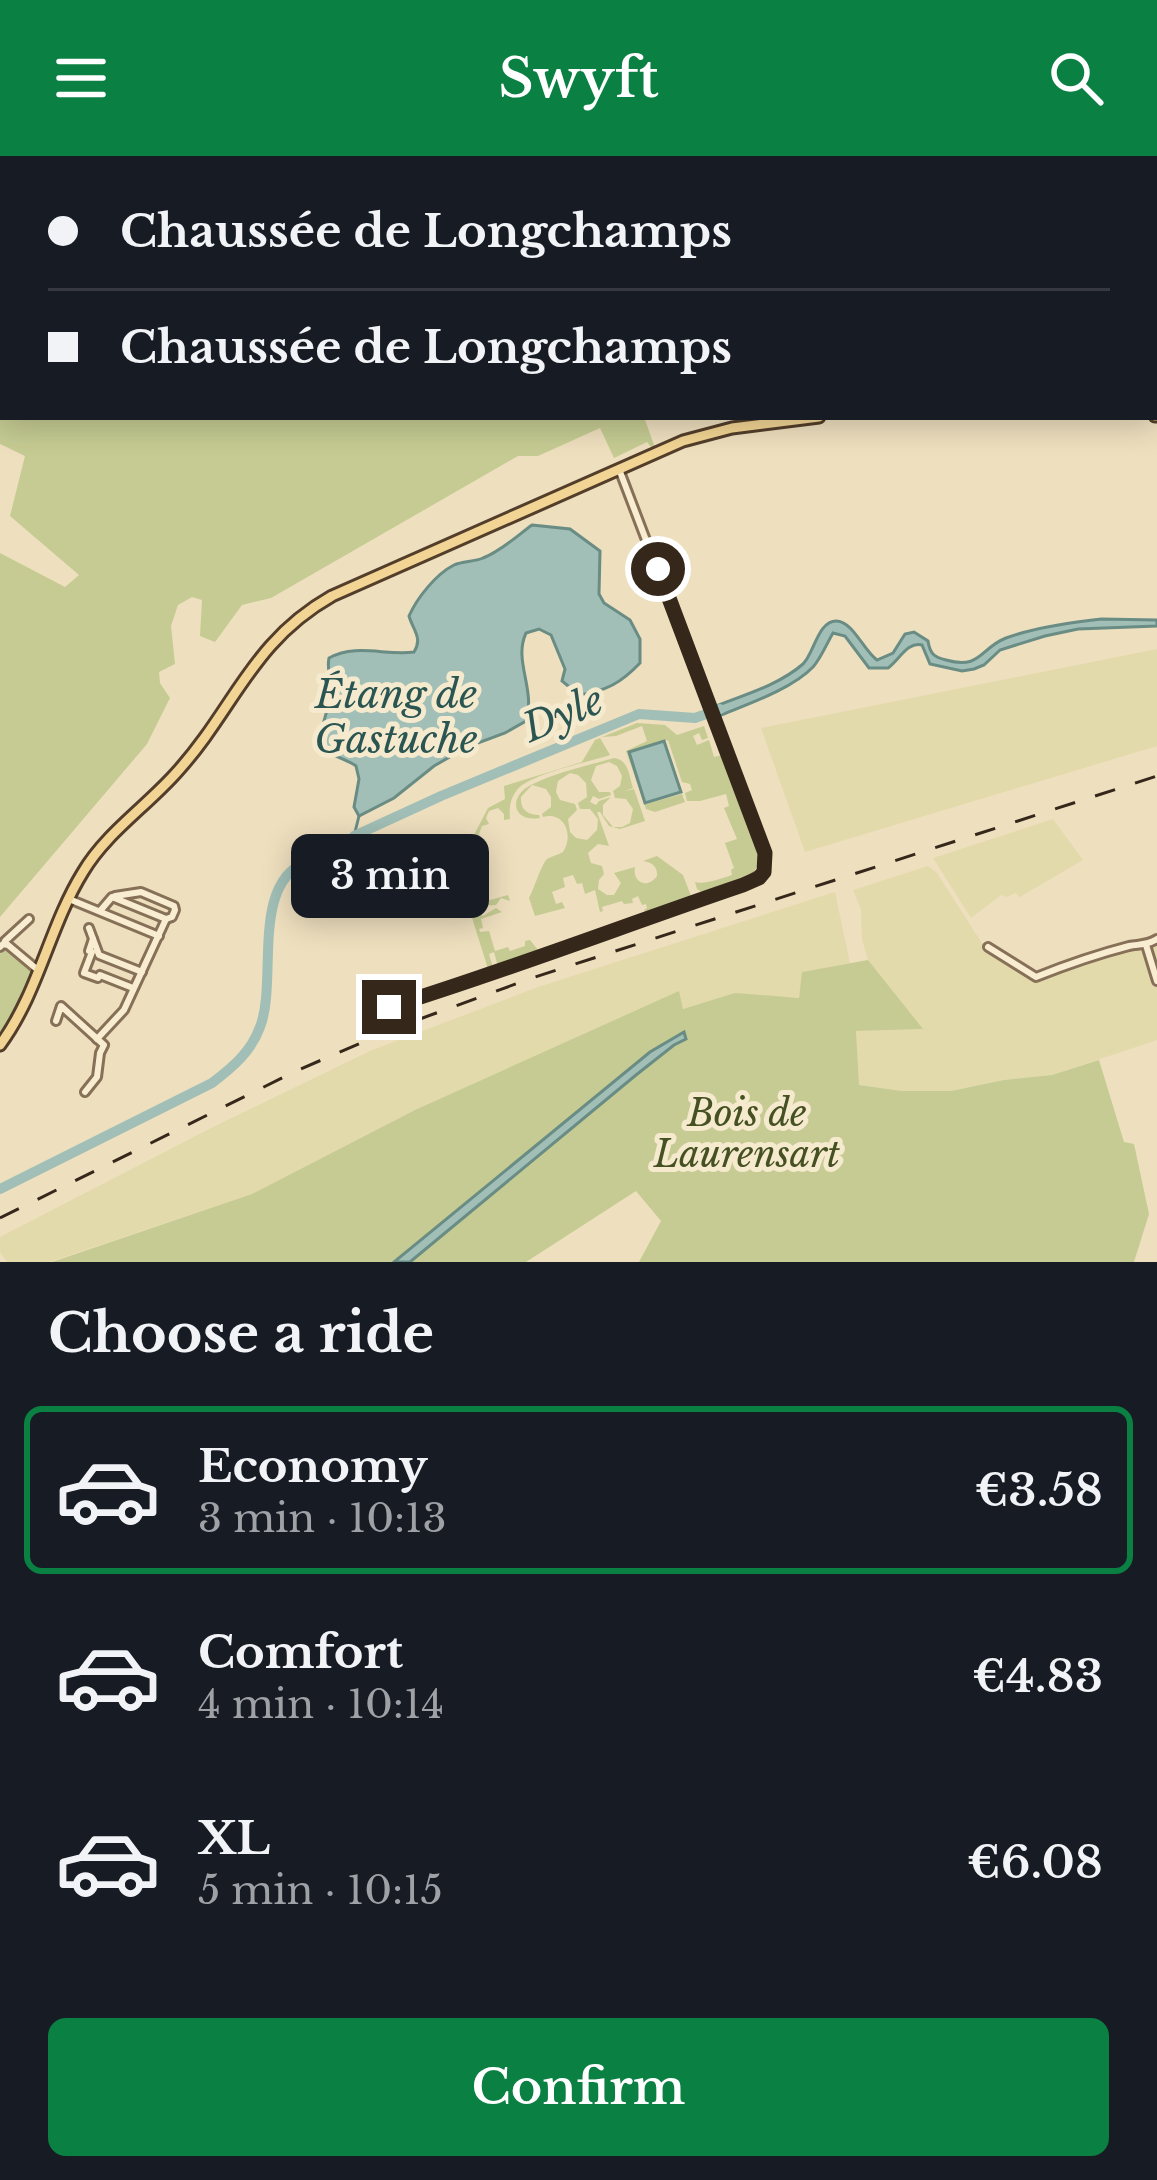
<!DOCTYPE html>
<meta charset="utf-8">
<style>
:root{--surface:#171b24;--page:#242831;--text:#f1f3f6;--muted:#9ea1a6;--line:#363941;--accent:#0b8043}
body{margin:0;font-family:"Libre Baskerville",serif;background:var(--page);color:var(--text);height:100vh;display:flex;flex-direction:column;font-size:45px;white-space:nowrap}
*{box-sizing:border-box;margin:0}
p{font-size:39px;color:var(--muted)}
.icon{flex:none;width:66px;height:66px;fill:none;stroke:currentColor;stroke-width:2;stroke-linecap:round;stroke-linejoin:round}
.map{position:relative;height:1106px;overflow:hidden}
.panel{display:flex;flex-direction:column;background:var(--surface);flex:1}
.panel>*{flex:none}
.hud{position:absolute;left:0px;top:0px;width:1158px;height:264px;box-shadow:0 6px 30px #0003;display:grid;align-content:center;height:264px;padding:0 48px;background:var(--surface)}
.end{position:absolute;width:54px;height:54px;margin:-27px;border:15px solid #35281b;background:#fff;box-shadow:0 0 0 6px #fff}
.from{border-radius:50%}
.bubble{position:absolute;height:84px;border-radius:18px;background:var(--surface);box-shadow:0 6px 30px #0003;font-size:39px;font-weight:600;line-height:84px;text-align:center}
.hud b{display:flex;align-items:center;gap:42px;height:114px;font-size:45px}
.hud b+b{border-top:3px solid var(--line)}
.hud i{width:30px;height:30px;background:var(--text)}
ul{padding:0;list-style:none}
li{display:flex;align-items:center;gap:36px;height:168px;margin:0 24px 18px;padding:0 24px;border:6px solid transparent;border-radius:18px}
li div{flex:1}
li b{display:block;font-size:45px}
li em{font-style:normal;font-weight:600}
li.on{border-color:var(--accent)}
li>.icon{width:108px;height:108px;stroke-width:1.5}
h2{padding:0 48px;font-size:54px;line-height:144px}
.primary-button{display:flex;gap:24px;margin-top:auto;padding:24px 48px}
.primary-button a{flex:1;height:138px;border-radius:18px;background:var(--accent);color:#fff;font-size:48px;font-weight:600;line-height:138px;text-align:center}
header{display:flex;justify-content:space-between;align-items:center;height:156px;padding:0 48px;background:var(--accent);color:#fff;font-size:54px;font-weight:600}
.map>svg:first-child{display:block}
.farmland{fill:#e3daab}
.green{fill:#c5cb92;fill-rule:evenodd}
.water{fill:#a1bfb6;stroke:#698c84;stroke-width:3}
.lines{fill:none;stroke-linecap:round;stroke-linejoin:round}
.stream{stroke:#698c84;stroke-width:3}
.river{stroke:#a1bfb6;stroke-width:10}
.minor-casing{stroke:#867057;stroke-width:12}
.major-casing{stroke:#533e2b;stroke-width:15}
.highway-casing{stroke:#533e2b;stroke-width:18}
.minor{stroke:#f9edd1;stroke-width:6}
.major{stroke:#f2d594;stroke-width:9}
.highway{stroke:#df9f4c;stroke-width:12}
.rail{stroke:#35281b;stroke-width:3;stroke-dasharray:21 21;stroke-linecap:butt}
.route{stroke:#35281b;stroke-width:15}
.labels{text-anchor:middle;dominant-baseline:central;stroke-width:10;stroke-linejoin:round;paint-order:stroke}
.park-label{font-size:36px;font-style:italic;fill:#455122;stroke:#f5eacd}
.water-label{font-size:39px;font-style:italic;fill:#2a5552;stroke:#f5eacd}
</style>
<header><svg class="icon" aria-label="menu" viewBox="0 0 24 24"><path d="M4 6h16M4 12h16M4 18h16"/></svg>Swyft<svg class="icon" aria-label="search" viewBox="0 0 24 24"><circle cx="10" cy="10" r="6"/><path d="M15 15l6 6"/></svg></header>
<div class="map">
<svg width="1157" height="1106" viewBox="0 0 1157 1106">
<rect width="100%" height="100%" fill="#eedfbe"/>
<g class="farmland">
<path d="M1157 493V590L805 696 761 572Z"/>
<path d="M1053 663 1083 704 1020 741 1015 737 1007 741 1001 739 971 762 933 702Z"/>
<path d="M928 710 937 717 987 795 1035 825 1136 793 1146 797 1152 795 1157 787V884L1052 919 1004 924 951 935H902L859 929 856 875 922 873 868 804 862 783 861 753 853 734Z"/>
<path d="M835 736 850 807 803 816 799 842 735 838 683 853 678 836 415 954 252 1038 49 1106H7L0 1096V1081L213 971 370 895 538 831Z"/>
</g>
<g class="green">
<path d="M3 179V261H644L654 289 657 290 652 292 647 286 614 302 600 272 538 300H518L271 442 242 449 215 486 200 480 202 444 192 441 178 449 171 470 175 508 159 516 160 527 170 542 147 588 0 761V397L65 431 79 419 10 360 25 300 0 288V183Z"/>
<path d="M637 567 665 569 677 579 704 570 708 582 702 584 699 577 693 580 697 589 709 584 714 601 722 599 760 703C755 727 724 729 703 737L697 733 695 726C704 729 723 722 732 719L731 714 734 712 725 687 737 683 724 652 729 650 726 638 700 645H687L685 637 692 634 690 628 682 626 668 584 630 597 646 648 682 638 685 646 655 656 646 653 626 595 647 585 642 570 616 580 602 581Z"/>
<path d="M600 582 610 599C589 606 529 618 517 634 510 643 509 652 510 663L504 664V658L498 652 489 655 486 662 489 668 482 670 479 678 484 687H478L469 694 483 746 508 739 510 745 501 742 496 749 480 750 479 756 483 760 496 752 502 756 481 763 483 772 479 773 480 776 489 775 495 795 508 791 510 795 525 790V785L530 784 538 794 535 799 504 811 497 807 494 796 489 798 493 812 489 816 454 704 462 702 488 652 505 643 504 630 582 606 595 584Z"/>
<path d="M614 602C629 604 629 620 633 632L625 635 634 633 645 665 620 673 609 670 600 656H597L609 690 598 688 588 697 591 707 602 710 604 718 599 724 598 733 607 739H614L621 727 614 717 635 711C632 726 647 734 657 720 658 710 651 706 643 705L657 700 683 719 691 740 647 759 644 754 647 752 646 748 642 749 638 740 632 743 633 747 624 748 622 745 602 751 603 755 600 756 595 734 585 738 582 727 577 728 573 719 563 722 565 731 552 736 556 748 562 746 565 752 535 760 529 742C534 733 542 707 547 703 552 700 558 699 563 696 574 680 565 655 543 661L542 658 551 651V641L546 633 532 629 521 641C520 653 527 659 539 659L540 662C512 667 508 640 531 629 556 616 587 610 614 602ZM609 606 617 610 622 620 620 630 613 635 615 642 626 643 633 653 630 667 622 671H613L603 659V649L611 641 599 645 596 649 590 646 593 640 599 643 611 639 610 636H599L591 624 596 610ZM570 617 578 619 586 627 587 641 578 647 580 653H590L598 663 597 674 587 684 576 682 570 676 568 663 577 654 575 648 560 644 556 636 558 625Z"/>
<path d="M4 793 33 817 15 856 0 876V798Z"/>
<path d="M868 804 923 873 856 875 859 929 902 935H951L1004 924 1052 919 1099 904 1124 986 1134 988 1149 1058 1134 1106H639L661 1065 636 1035 526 1106H52L252 1038 415 954 679 835 683 853 735 837 799 842 802 816Z"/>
</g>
<g class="water">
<path d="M532 369 570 373 600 395 599 438 604 447 630 464 640 483V507C621 527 606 535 579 539L562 525 565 513 551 479 539 473 526 477C513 505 536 533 526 565L505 577 467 591 434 610 394 642 359 660 354 651 359 623 356 610C347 603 328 600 324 589 318 574 328 555 331 540 333 526 326 516 329 502 357 487 385 500 414 496 423 482 413 474 409 460 417 442 436 418 454 409 463 405 474 406 483 402 501 395 517 380 532 369Z"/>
<path d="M1101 463 1157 464V470L1078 473 1045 480 1000 494 984 509 974 513 962 515 930 508 922 489C908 485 899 504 888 512H869L845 480 833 477C827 487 821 502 813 511 792 533 748 548 719 560L716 550C744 539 779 529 803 508 814 498 818 464 837 465 853 466 864 495 877 504L893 497 905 478 914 476 928 485C930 498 934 501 946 504 981 514 980 492 1006 482 1035 471 1071 467 1101 463Z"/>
<path d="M664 585 681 636 645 647 629 596Z"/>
<path d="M684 876 686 883 674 889 636 919 410 1106H394L650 896Z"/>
</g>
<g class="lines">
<path class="stream" d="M354 680 359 660"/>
<path class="river" d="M0 1033 212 927C233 911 251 896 260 871 278 826 250 728 306 706L330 720 338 712 345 693 354 680 441 640 639 558 695 562 720 553"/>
<g class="minor-casing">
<g id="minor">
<path d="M115 740 141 736 174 750 175 754 172 761 166 763"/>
<path d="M69 743 159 780"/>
<path d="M89 772 99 799 142 816"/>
<path d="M93 783 89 795 92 796 84 817 98 822 100 819 133 832"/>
<path d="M6 788 5 785 29 763"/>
<path d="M1146 789 1157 825"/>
<path d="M0 791 3 788 8 789 39 815"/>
<path d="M988 791 1036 821C1066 809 1098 798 1129 790 1141 788 1147 789 1157 783"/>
<path d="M389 851C509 814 625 769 743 729L764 716 765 697 619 313"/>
<path d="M56 865 61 850 104 889 100 897 97 921 85 936"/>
<path d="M97 883 124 854 166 763 112 741 100 755"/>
</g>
</g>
<g class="major-casing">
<g id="major">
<path d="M1155 260H1157"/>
<path d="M0 889C39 836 49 771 83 716 106 677 147 650 177 616 235 552 251 486 332 440L683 285 732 272 819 261"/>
</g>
</g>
<g class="highway-casing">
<g id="highway">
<path d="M131 3 134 0"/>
<path d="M143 3 146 0"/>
<path d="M0 150 3 147"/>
<path d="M0 164 3 161"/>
</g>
</g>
<use href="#minor" class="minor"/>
<use href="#major" class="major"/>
<use href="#highway" class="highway"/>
<path class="rail" d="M0 1062 296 915 398 871 532 822 1157 620"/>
</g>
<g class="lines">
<path class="route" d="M389 851C509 814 625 769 743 729L759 722 764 716 765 697 658 413"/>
</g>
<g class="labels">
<g class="park-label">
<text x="747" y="957">Bois de<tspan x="747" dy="41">Laurensart</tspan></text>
</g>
<g class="water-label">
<text x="396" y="538">Étang de<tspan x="396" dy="45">Gastuche</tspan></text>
<text transform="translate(563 558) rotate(-23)">Dyle</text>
</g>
</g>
</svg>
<i class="end from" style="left:658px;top:413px"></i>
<i class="end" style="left:389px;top:851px"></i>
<div class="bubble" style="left:291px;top:678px;width:198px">3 min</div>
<div class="hud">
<b><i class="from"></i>Chaussée de Longchamps</b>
<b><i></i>Chaussée de Longchamps</b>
</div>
</div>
<section class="panel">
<h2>Choose a ride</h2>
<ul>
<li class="on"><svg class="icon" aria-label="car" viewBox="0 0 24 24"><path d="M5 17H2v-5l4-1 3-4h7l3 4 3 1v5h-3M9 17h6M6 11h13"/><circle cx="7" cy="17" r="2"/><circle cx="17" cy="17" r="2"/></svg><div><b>Economy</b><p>3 min · 10:13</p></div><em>€3.58</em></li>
<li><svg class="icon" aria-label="car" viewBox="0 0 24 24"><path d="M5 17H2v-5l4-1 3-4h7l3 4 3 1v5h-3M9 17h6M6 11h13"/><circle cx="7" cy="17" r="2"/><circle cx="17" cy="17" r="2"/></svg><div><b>Comfort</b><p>4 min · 10:14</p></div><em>€4.83</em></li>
<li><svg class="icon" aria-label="car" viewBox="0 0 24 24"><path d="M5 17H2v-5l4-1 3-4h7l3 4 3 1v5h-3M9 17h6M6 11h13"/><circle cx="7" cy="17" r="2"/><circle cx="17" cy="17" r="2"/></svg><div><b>XL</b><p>5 min · 10:15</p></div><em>€6.08</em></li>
</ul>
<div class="primary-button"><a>Confirm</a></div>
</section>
